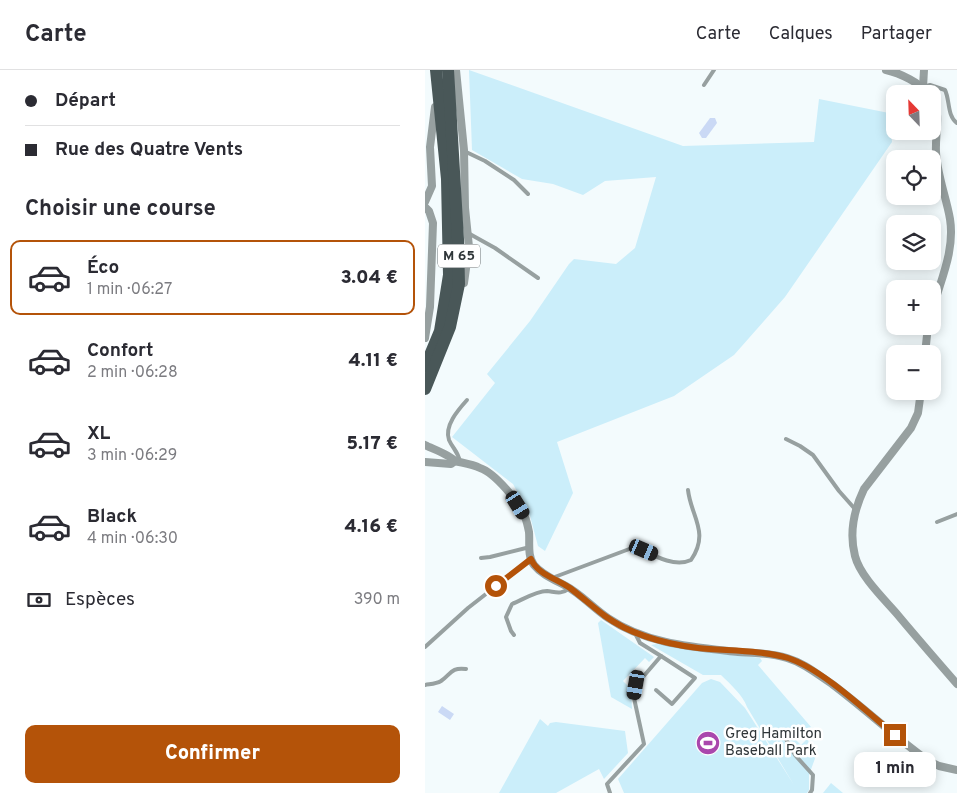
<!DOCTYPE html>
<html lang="fr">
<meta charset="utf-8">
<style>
:root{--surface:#fff;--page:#f2f2f3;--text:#2b2b33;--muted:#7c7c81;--line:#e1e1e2;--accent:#b45309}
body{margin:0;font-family:Overpass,sans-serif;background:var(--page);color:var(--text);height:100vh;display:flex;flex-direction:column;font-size:19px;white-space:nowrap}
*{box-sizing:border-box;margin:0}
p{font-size:16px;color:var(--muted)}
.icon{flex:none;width:28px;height:28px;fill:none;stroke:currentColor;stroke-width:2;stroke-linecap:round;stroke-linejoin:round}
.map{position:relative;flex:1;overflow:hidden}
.drawer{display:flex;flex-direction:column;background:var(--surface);width:425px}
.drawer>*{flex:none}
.banner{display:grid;align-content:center;height:110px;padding:0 25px;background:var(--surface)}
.needle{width:32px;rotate:337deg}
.fabs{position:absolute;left:461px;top:15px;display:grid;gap:10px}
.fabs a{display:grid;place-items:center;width:55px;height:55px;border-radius:10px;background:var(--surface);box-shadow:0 2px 12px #0003;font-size:25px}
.end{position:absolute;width:22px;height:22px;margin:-11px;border:6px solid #b45309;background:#fff;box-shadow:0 0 0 2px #fff}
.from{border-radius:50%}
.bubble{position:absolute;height:35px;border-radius:10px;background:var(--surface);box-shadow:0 2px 12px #0003;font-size:16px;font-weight:800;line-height:35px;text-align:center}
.car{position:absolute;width:15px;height:30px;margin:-15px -8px;border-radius:6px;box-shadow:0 0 4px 1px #0007;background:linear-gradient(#222 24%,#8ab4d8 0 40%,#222 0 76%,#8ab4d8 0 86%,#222 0)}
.banner b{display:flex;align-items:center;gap:18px;height:48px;font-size:19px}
.banner b+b{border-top:1px solid var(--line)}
.banner i{width:12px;height:12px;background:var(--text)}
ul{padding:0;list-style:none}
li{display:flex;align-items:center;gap:15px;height:75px;margin:0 10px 8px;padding:0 15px;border:2px solid transparent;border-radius:10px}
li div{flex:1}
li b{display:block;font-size:19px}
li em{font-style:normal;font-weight:800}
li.on{border-color:var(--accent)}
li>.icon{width:45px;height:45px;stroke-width:1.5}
h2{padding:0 25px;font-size:22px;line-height:60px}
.pay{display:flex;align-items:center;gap:12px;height:55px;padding:0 25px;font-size:19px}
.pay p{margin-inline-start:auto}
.action{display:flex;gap:10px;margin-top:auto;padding:10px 25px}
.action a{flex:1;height:58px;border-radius:10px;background:var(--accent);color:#fff;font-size:20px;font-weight:800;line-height:58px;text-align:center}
header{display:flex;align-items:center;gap:30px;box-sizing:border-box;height:70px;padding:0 25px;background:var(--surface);border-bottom:1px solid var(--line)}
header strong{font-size:24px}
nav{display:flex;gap:28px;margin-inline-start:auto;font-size:18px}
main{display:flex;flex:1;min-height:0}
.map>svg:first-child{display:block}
.green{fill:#cbeefa}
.water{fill:#cad9f5}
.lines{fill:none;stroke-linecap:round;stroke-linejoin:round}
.service{stroke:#97a0a0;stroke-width:4}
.minor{stroke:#97a0a0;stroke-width:8}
.primary{stroke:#495758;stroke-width:12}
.route{stroke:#b45309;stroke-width:6}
.labels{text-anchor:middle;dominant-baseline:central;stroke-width:5;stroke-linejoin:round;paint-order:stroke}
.shield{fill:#fff;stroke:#6d7274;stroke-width:1}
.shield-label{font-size:14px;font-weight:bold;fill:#2f3639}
.poi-label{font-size:15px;fill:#2f3639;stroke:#fff;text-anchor:start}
</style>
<header>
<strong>Carte</strong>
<nav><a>Carte</a><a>Calques</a><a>Partager</a></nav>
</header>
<main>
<section class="drawer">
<div class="banner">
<b><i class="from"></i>Départ</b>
<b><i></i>Rue des Quatre Vents</b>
</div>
<h2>Choisir une course</h2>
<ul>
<li class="on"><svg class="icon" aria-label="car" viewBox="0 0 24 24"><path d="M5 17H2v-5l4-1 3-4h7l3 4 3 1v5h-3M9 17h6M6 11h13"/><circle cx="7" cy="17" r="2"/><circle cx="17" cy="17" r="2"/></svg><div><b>Éco</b><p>1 min · 06:27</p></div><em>3.04 €</em></li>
<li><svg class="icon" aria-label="car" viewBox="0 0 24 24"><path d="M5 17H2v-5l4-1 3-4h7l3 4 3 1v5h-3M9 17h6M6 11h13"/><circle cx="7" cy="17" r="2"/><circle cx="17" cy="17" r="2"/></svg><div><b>Confort</b><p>2 min · 06:28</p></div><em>4.11 €</em></li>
<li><svg class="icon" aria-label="car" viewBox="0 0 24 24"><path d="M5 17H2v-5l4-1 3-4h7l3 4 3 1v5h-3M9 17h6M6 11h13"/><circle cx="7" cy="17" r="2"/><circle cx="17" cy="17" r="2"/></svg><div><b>XL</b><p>3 min · 06:29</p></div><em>5.17 €</em></li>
<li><svg class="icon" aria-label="car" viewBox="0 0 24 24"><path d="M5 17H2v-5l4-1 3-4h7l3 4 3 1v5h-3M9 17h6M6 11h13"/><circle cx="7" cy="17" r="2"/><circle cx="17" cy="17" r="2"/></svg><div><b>Black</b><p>4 min · 06:30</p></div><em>4.16 €</em></li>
</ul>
<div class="pay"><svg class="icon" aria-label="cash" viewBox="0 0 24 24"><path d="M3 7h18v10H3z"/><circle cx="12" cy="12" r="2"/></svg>Espèces<p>390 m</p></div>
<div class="action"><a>Confirmer</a></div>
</section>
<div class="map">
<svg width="532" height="723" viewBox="0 0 532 723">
<rect width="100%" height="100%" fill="#f3fbfd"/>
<g class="green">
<path d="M44 0 258 76 389 72 394 29 464 43 467 72 360 227 309 285 249 326 132 372 148 423 120 481 113 476 105 446 88 414 27 367 70 313 62 304 105 251 144 194 149 189 191 194 210 178 231 107 180 111 158 125 128 114 97 109 47 80Z"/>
<path d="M176 550 229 587 224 592 220 588 198 611 206 619 207 639 186 627 173 553Z"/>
<path d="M231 574 335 588 337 591 333 595 386 657 371 670 376 675 383 668 384 676 392 683 384 705V720L382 723H199L193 709 277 613 286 609 295 612 320 638 369 715 322 637C318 625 305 614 296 605H278L226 575Z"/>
<path d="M115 649 123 656 125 653 131 652 200 661 203 683 179 709 174 699 131 723H74Z"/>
<path d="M406 713 418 723H398Z"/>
</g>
<g class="water">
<path d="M285 48H290L292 53 281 68H277L274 63Z"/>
<path d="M17 636 29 644 25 650 13 642Z"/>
</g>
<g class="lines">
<g class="service">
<path d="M279 15 289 0"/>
<path d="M498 17 505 15 520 20C525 30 522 46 532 53"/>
<path d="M39 81 60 91 89 110 103 124"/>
<path d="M43 163 70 178 113 208"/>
<path d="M361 369 375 376 388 385 414 421 430 439"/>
<path d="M35 392C33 381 28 379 24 370 19 356 33 340 42 330"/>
<path d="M512 452 532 444"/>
<path d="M56 488 65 487 105 477"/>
<path d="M127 508 207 478 212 477C228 485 249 498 266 490 285 462 266 447 263 420"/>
<path d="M89 565 86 561 81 547 87 534C97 530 111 521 122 521 131 522 136 525 145 518"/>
<path d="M0 577 43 538 106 489"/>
<path d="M0 615C5 614 11 614 16 611 26 604 26 597 41 599"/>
<path d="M231 620 247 634 270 608 236 586"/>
<path d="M357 662 370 685 388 705 387 720 385 723"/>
<path d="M185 723 182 714 219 674 209 628 211 615 236 586 215 573 211 565"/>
</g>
<g class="minor">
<path d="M31 0 39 80 40 138 44 177 39 213"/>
<path d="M461 0C475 3 495 13 504 24"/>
<path d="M498 17 499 0"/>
<path d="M508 29C516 45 510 64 511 82 512 105 521 126 525 149 530 180 516 209 508 238"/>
<path d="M0 132 7 116 5 77 10 37"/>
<path d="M0 137 4 141 8 153 5 237 0 268"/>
<path d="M500 284 503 256"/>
<path d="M496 321 493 343 486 358 439 419C429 440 424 463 430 486 435 506 459 529 472 544 492 568 512 591 532 614"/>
<path d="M0 375C8 379 25 385 30 391 38 393 47 394 55 398 70 403 95 433 100 447 102 452 103 457 104 462 105 472 102 486 109 495 117 505 130 510 141 516 156 524 168 538 183 548 221 574 268 577 313 582 329 583 346 583 362 588 379 593 392 604 407 614 439 638 469 666 502 690L514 696 532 700"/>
<path d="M0 392 26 394 30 391"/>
</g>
<g class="primary">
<path d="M0 297 15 261 24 205 22 109 11 0"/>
<path d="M0 319 25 257 34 214 33 169 23 0"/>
</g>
</g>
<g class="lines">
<path class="route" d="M71 516 106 489C112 504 132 509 145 518 157 527 168 537 180 546 206 565 241 574 273 578 300 581 337 580 363 588 397 599 441 641 470 665"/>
</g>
<defs>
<g id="stadium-disc" transform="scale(1.25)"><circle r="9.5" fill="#aa47ad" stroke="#fff"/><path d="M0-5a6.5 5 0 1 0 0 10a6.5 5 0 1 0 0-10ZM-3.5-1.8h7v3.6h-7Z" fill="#fff"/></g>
</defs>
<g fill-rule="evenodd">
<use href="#stadium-disc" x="283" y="673"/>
</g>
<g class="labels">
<rect class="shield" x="13" y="174.5" width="42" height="23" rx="4"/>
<g class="shield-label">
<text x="34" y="186">M 65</text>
</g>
<g class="poi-label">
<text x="300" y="664">Greg Hamilton<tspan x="300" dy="17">Baseball Park</tspan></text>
</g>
</g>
</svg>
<div class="fabs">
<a><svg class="needle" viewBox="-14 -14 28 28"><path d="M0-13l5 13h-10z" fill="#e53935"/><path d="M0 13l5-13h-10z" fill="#7c7c81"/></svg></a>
<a><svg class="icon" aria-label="locate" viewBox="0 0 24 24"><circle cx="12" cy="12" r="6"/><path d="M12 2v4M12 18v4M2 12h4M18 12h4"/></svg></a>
<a><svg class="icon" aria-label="layers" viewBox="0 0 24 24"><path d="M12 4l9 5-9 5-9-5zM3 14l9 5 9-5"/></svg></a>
<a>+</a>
<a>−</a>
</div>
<i class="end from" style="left:71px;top:516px"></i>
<i class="end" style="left:470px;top:665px"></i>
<div class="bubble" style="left:429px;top:682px;width:82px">1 min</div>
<i class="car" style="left:93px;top:435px;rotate:148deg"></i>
<i class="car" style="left:219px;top:480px;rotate:113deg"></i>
<i class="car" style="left:211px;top:615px;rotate:190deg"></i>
</div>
</main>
